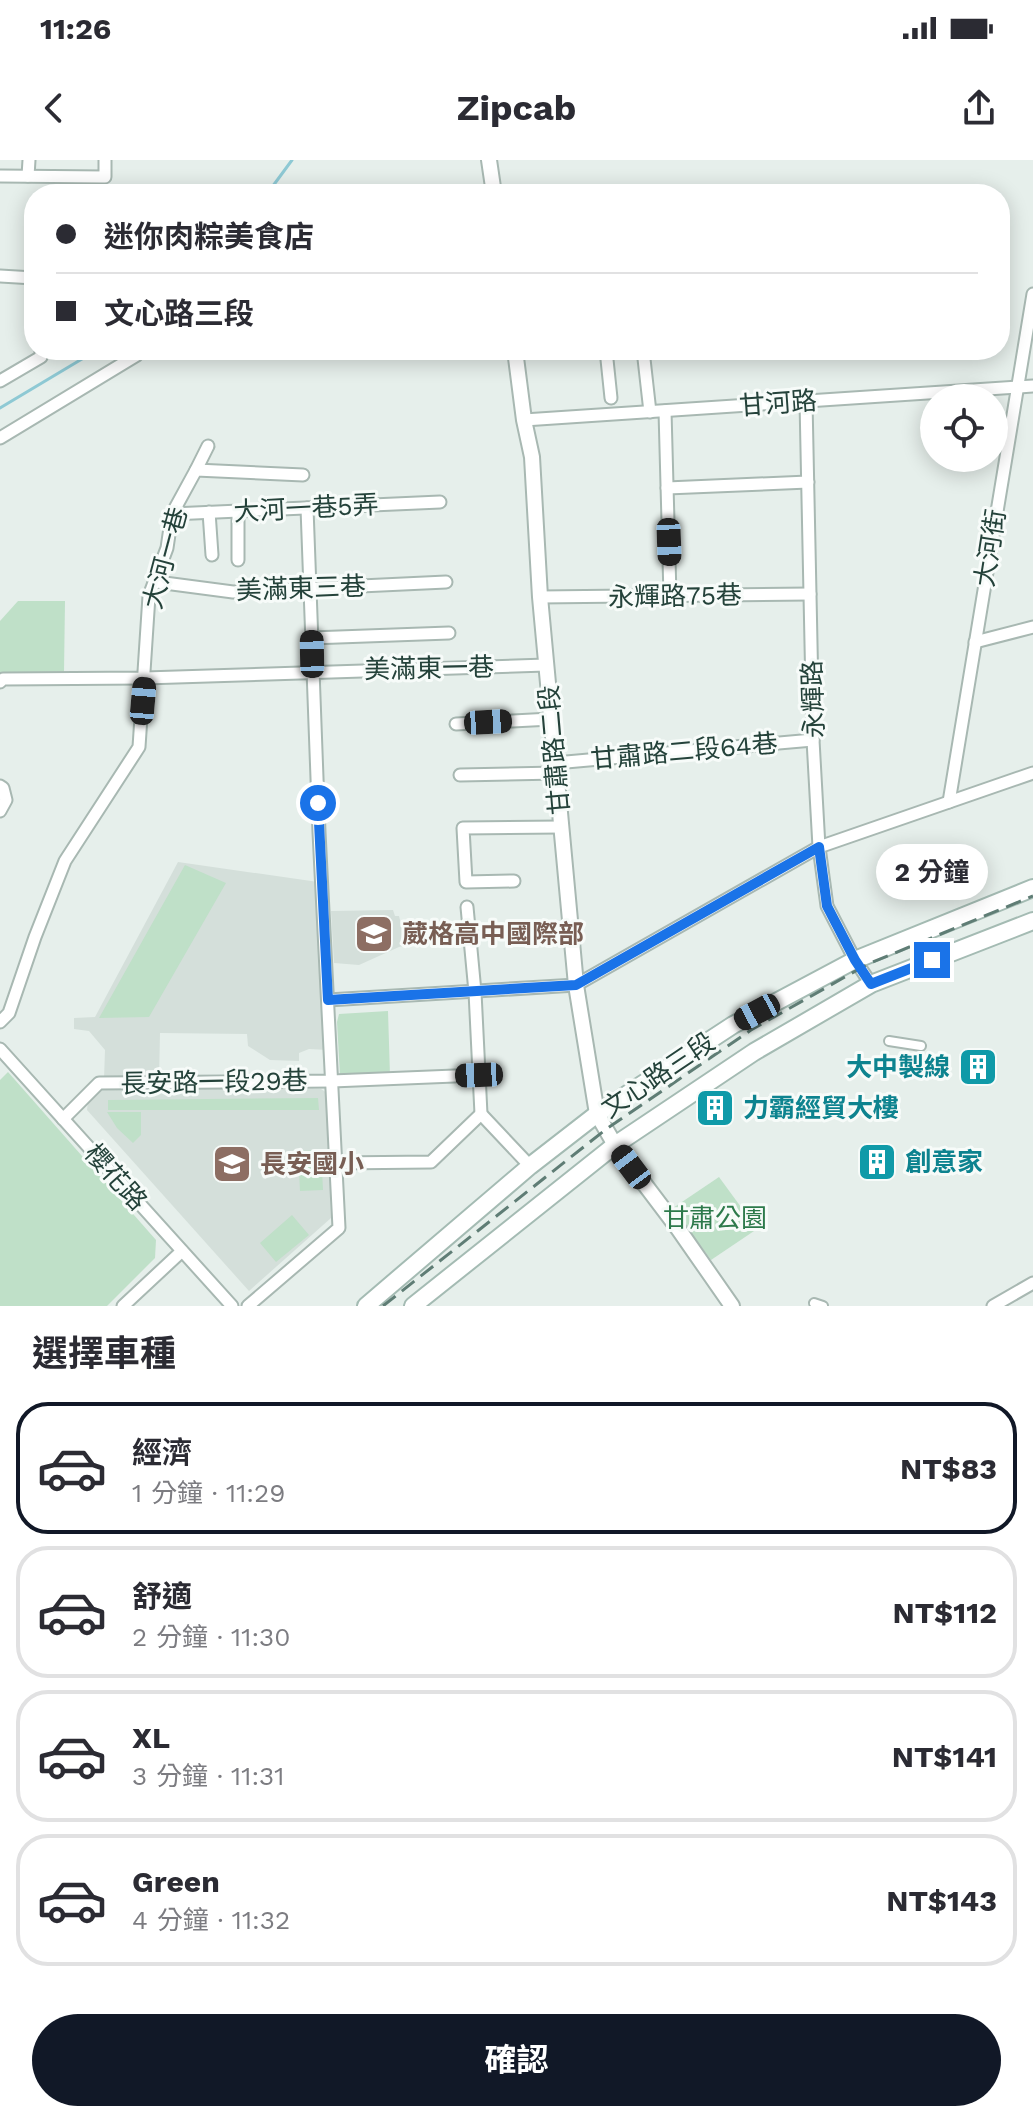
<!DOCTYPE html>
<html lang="zh-TW">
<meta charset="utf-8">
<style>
:root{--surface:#fff;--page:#f7f7f7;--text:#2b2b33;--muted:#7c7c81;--line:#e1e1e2;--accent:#111827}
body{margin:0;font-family:"Work Sans","Noto Sans TC",sans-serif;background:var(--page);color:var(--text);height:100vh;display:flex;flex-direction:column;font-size:30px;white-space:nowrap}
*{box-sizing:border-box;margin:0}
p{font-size:26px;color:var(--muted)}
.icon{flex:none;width:44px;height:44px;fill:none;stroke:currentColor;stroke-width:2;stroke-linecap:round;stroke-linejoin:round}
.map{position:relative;height:1146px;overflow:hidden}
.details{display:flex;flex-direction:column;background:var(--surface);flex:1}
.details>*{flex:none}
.top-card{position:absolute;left:24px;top:24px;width:986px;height:176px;border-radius:32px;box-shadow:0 4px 20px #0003;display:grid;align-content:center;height:176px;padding:0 32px;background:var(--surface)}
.fabs{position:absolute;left:920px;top:224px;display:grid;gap:16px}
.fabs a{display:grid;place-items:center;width:88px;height:88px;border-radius:50%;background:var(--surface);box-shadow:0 4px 20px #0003;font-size:40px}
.end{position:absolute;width:36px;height:36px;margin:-18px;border:10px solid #1a73e8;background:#fff;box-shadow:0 0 0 4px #fff}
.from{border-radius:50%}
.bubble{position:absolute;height:56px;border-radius:28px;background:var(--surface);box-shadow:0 4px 20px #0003;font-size:26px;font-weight:700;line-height:56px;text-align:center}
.car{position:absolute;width:24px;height:48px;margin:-24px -12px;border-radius:10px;box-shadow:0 0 6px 2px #0007;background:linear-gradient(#222 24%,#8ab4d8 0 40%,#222 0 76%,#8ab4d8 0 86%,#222 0)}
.top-card b{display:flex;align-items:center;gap:28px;height:76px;font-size:30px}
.top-card b+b{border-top:2px solid var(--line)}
.top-card i{width:20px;height:20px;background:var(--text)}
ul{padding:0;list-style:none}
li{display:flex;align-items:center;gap:24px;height:132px;margin:0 16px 12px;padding:0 16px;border:4px solid var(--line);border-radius:32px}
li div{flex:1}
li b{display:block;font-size:30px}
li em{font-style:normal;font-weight:700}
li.current{border-color:var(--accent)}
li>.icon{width:72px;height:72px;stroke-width:1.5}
h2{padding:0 32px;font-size:36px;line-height:96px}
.cta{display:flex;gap:16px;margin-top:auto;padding:16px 32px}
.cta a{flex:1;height:92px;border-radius:48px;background:var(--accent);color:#fff;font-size:32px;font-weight:700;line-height:92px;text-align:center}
.status{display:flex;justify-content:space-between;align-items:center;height:56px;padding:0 40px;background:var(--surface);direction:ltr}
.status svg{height:22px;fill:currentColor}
header{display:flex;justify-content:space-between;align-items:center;height:104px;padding:0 32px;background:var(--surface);font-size:36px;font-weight:700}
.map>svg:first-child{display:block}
.built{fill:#d4dfda}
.green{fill:#bfe0c8}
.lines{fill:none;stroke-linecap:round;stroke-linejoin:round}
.stream{stroke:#8ec9d4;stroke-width:3}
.pedestrian-casing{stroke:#a8b8b2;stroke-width:12}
.minor-casing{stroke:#a8b8b2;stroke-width:15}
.tertiary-casing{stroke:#a8b8b2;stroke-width:18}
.secondary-casing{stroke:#a4bbb3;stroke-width:20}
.pedestrian{stroke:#fff;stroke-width:8}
.minor{stroke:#fff;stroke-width:11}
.tertiary{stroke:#fff;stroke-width:14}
.secondary{stroke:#fff;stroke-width:16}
.rail{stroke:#5f7d75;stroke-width:3;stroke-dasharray:16 8;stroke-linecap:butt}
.route{stroke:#1a73e8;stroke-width:10}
.labels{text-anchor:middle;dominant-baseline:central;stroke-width:6;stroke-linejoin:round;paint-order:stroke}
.street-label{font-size:26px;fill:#24423a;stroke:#f7fbf9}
.education-label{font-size:26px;font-weight:bold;fill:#785e54;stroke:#f7fbf9;text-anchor:start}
.culture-label{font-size:26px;font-weight:bold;fill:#0d838f;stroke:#f7fbf9;text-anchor:start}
.park-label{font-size:26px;fill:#2d7a4b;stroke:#f7fbf9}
</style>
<div class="status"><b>11:26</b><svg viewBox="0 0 49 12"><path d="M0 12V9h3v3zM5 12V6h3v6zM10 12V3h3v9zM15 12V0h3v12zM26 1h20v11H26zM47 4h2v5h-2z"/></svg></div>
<header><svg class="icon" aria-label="back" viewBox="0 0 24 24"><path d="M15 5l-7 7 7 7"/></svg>Zipcab<svg class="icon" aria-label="share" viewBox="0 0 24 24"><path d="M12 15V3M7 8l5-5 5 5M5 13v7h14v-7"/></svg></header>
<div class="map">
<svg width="1033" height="1146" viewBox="0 0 1033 1146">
<rect width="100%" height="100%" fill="#e6efeb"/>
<g class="built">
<path d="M178 702 318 722 328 890 309 889 299 893V901L270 900 248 886 247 874 160 873 159 919H104L105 890 89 871 74 869V858L95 857Z"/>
<path d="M393 750 395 756H399L401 764 416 766V782L399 787 359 805 334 803 331 751Z"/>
<path d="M102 929H321L327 933 331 1058 249 1131 87 950 88 941Z"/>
</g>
<g class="green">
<path d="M18 441H65L64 512 0 513V461Z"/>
<path d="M185 705 226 723 149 857 99 858Z"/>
<path d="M388 851 390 916 347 921 340 915 337 862 339 854Z"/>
<path d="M8 912 156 1080 155 1098 107 1146H0V920Z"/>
<path d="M318 938 319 950H108V940Z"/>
<path d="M107 952H141V975L133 983 117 968Z"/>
<path d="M321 990 323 1030 300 1031 298 991Z"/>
<path d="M719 1017 757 1069 711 1100 673 1048Z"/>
<path d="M292 1055 309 1075 276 1102 260 1083Z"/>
</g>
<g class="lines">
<g class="stream">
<path d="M267 34 292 0"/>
<path d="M0 248 97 190"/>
</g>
<g class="pedestrian-casing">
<g id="pedestrian">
<path d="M889 881 921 886"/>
<path d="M814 1143 823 1146"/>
</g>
</g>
<g class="minor-casing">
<g id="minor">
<path d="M0 16 105 17V0"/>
<path d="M28 16 29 0"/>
<path d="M0 116 34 118"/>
<path d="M606 190 611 238"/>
<path d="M643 190 650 252"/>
<path d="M0 221 41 197V190"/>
<path d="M806 241 813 580 819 687 827 746 855 800 871 824"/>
<path d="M665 251 670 436"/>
<path d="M524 260 1033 226"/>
<path d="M0 278 137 195"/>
<path d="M196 310 208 286"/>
<path d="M667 328 808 322"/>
<path d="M238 351V400"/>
<path d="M209 352 212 395"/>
<path d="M172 354 440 342"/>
<path d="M157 422 233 432 446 422"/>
<path d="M540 437 810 434"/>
<path d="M311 478 449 473"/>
<path d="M975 482 1033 467"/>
<path d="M0 522 3 519 145 518 546 505"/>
<path d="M456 564 551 559"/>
<path d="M555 603 813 580"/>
<path d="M460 615 556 613"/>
<path d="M0 626 3 628 6 640 0 651"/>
<path d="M949 642 1033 134"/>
<path d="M514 721 466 722 463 668 561 667"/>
<path d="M467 747 475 832 481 954"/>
<path d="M328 840 576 825 819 687 1033 613"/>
<path d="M0 862 9 853 35 777 65 701 139 587 149 436 167 388 172 354 196 310 303 315"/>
<path d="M0 889 232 1146"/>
<path d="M481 954 530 1006"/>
<path d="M63 959 99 923 332 921 479 915"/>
<path d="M336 1003 431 1002 481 954"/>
<path d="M123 1146 182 1091"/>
<path d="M248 1146 339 1068 319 672 307 348"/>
<path d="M993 1146 1033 1123"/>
</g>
</g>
<g class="tertiary-casing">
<g id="tertiary">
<path d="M489 0 494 34"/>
<path d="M515 190 524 260 532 297 540 437 576 825 597 954 615 985 677 1067 732 1146"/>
</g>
</g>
<g class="secondary-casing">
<g id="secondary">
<path d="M366 1146 530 1006 597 954 733 865 855 800 1033 728"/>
<path d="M413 1146 615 985 754 892 871 824 1033 761"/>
</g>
</g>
<use href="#pedestrian" class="pedestrian"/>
<use href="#minor" class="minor"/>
<use href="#tertiary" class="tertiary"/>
<use href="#secondary" class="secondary"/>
<path class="rail" d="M383 1146 605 970 751 870 868 804 1033 736"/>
</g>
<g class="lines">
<path class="route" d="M318 643 328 840 576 825 819 687 827 746 855 800 871 824 932 800"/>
</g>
<defs>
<g id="school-square" transform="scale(2)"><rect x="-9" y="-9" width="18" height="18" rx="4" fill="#8d6e63" stroke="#f7fbf9"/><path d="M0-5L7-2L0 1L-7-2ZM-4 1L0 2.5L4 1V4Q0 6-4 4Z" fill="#fff"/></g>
<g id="building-square" transform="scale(2)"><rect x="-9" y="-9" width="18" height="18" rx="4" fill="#0f9aa8" stroke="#f7fbf9"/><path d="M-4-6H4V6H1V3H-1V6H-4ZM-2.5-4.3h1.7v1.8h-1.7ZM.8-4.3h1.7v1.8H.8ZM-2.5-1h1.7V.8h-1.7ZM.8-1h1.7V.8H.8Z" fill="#fff"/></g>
</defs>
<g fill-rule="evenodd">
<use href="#school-square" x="374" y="774"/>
<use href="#building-square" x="978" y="907"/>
<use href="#building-square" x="715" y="948"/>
<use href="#building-square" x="877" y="1002"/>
<use href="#school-square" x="232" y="1004"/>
</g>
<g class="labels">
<g class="street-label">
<text transform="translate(778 243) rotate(-4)">甘河路</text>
<text transform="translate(306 348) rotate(-3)">大河一巷5弄</text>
<text transform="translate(990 388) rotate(-81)">大河街</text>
<text transform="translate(165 398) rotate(-75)">大河一巷</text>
<text transform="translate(301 428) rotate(-2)">美滿東三巷</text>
<text transform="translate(675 436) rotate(-1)">永輝路75巷</text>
<text transform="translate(429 508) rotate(-1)">美滿東一巷</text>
<text transform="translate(813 539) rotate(-92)">永輝路</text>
<text transform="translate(554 590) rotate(-95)">甘肅路二段</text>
<text transform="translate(684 591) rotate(-5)">甘肅路二段64巷</text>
<text transform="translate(658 915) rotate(-34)">文心路三段</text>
<text transform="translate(214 922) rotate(-1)">長安路一段29巷</text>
<text transform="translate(116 1017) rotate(48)">櫻花路</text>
</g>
<g class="education-label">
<text x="402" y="774">葳格高中國際部</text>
<text x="260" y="1004">長安國小</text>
</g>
<g class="culture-label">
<text x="950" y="907" text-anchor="end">大中製線</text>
<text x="743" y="948">力霸經貿大樓</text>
<text x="905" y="1002">創意家</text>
</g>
<g class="park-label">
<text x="715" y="1058">甘肅公園</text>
</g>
</g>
</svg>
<div class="fabs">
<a><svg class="icon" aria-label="locate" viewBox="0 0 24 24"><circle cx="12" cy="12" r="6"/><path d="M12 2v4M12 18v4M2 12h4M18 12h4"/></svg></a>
</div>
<i class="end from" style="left:318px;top:643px"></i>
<i class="end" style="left:932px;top:800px"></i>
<div class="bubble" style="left:876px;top:684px;width:112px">2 分鐘</div>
<i class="car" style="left:669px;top:382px;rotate:178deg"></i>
<i class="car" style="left:312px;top:494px;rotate:359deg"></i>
<i class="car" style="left:143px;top:541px;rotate:5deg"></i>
<i class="car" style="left:488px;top:562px;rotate:87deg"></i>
<i class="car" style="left:757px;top:852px;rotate:242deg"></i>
<i class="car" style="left:479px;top:915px;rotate:268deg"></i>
<i class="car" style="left:631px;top:1007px;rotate:323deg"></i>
<div class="top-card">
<b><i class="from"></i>迷你肉粽美食店</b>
<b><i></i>文心路三段</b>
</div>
</div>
<section class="details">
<h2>選擇車種</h2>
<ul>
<li class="current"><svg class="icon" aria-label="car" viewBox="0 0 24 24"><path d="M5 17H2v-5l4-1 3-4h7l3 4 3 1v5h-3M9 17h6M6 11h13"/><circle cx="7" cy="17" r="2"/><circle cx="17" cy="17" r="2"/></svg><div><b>經濟</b><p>1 分鐘 · 11:29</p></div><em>NT$83</em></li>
<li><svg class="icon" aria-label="car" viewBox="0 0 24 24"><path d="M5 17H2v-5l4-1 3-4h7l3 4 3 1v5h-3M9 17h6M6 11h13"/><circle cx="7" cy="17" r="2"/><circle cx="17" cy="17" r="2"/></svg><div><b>舒適</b><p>2 分鐘 · 11:30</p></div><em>NT$112</em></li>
<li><svg class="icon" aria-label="car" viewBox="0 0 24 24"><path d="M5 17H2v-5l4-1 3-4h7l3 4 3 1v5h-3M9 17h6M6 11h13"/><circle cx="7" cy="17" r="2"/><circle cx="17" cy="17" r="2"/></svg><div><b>XL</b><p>3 分鐘 · 11:31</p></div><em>NT$141</em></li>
<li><svg class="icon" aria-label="car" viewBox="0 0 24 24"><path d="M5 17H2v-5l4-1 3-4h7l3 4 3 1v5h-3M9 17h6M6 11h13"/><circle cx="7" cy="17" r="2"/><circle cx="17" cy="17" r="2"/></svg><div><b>Green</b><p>4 分鐘 · 11:32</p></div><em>NT$143</em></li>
</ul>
<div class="cta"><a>確認</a></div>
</section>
